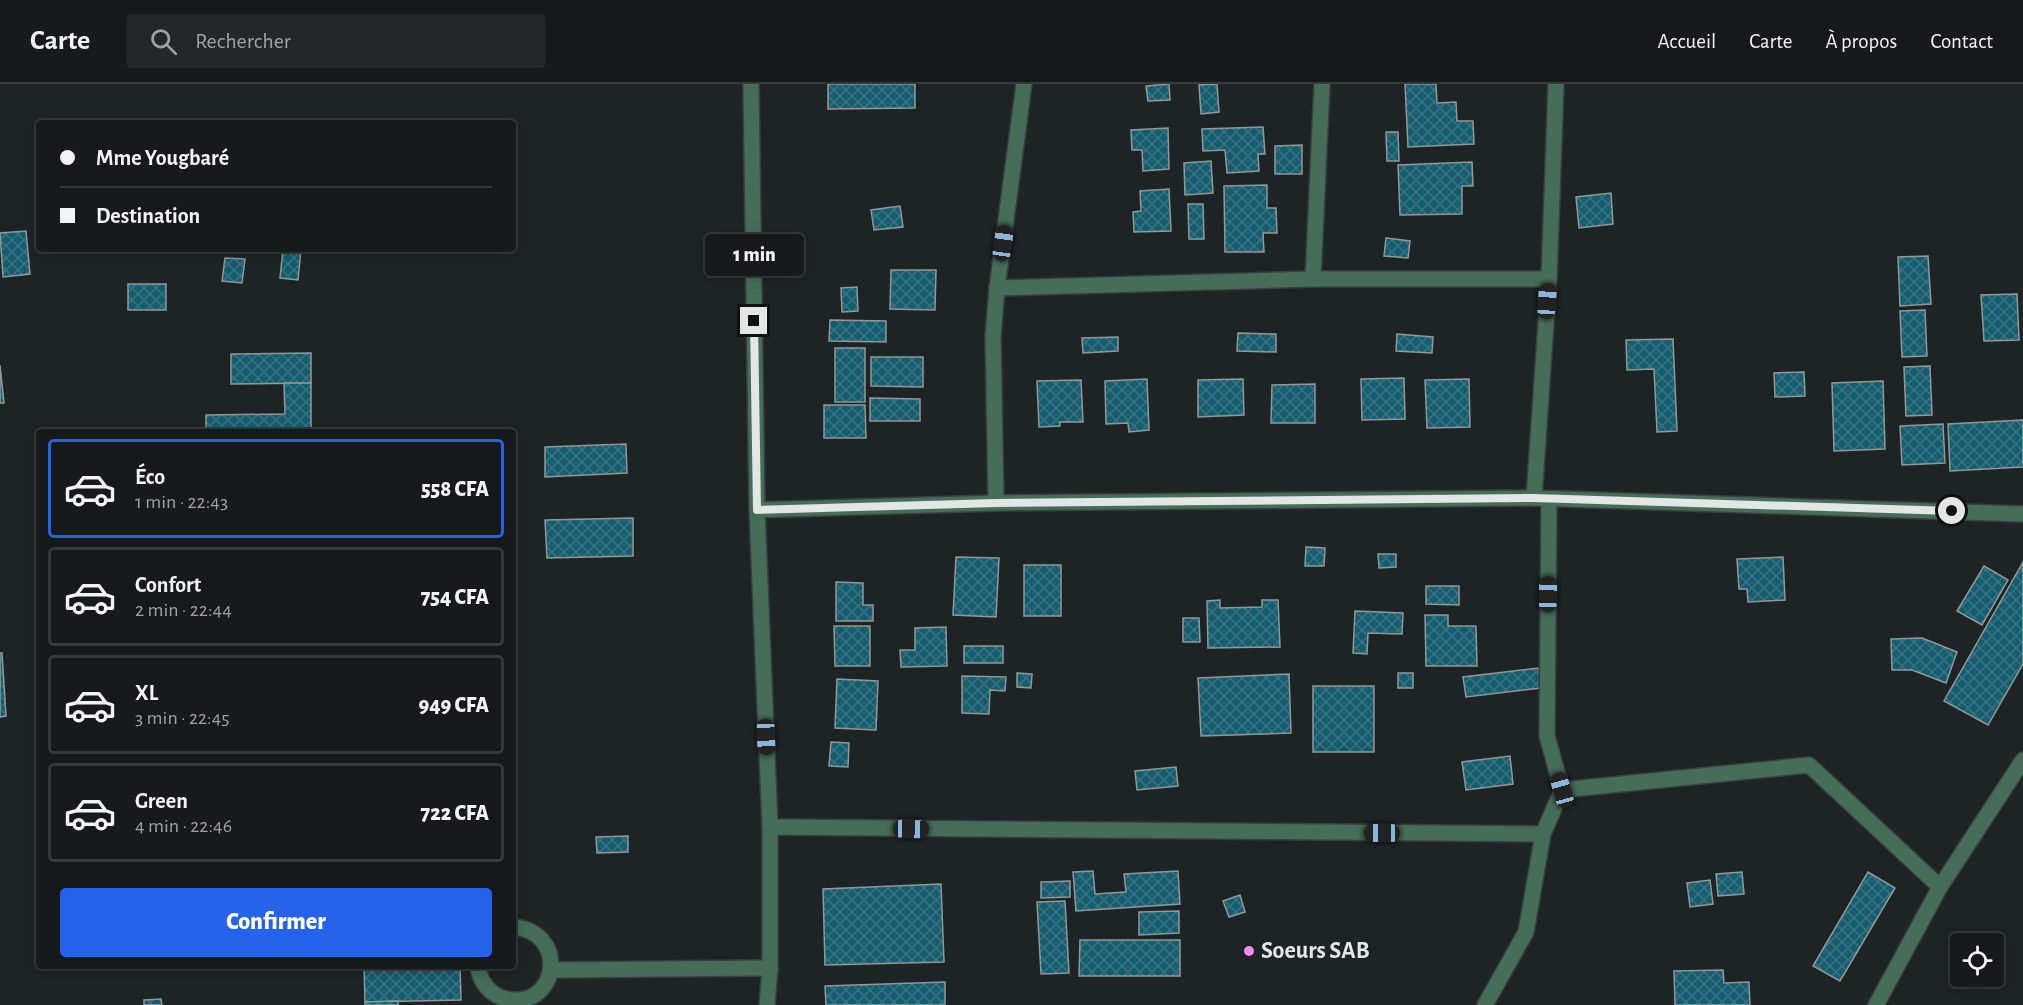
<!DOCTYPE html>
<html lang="fr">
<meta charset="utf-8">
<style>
:root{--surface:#161a1a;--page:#232727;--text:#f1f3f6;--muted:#9ea1a2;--line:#353839;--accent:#2563eb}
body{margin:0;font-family:"Alegreya Sans",sans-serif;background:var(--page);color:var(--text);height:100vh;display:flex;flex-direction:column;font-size:22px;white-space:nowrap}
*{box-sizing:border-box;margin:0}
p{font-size:20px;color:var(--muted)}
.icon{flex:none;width:33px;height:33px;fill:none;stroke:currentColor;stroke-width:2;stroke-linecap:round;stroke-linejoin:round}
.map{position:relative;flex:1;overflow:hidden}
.sheet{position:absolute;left:36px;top:345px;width:480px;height:540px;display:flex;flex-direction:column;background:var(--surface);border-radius:6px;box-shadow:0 3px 15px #0003,0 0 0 2px var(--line)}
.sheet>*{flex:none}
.banner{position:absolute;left:36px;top:36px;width:480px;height:132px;border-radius:6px;box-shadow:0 3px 15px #0003,0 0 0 2px var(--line);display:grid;align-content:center;height:132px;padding:0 24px;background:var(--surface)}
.controls{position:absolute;left:1950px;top:849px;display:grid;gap:12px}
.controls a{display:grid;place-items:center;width:54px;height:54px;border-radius:6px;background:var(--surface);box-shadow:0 3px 15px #0003,0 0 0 2px var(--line);font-size:30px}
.end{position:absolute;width:27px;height:27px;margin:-14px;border:8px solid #e2e6e5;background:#111;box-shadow:0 0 0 3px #111}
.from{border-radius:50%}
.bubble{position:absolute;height:42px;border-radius:6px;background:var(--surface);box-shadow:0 3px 15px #0003,0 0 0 2px var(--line);font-size:20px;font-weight:800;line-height:42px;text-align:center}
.car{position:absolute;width:18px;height:36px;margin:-18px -9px;border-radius:8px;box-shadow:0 0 4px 2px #0007;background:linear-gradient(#222 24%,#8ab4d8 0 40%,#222 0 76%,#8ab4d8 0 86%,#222 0)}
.banner b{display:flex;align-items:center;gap:21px;height:57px;font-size:22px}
.banner b+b{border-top:2px solid var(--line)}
.banner i{width:15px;height:15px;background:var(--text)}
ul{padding:10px 0 0;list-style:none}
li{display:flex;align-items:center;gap:18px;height:99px;margin:0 12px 9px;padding:0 12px;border:3px solid var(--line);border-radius:6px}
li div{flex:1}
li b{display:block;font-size:22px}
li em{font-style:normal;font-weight:800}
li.active{border-color:var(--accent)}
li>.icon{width:54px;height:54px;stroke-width:1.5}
.primary-button{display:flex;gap:12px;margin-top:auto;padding:12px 24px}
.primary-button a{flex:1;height:69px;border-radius:6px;background:var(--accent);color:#fff;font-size:24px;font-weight:800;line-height:69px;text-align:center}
header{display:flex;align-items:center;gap:36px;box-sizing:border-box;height:84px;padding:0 30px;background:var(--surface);border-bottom:2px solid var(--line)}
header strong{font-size:28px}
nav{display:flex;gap:33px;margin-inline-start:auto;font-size:21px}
.search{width:420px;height:54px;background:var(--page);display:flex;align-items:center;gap:15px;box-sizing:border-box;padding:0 21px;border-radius:6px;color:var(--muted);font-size:22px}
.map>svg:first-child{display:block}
.building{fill:url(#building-cross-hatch);stroke:#929899;stroke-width:1.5}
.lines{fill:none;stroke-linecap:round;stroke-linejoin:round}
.minor-casing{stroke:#393e3e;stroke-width:18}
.minor{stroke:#456d5a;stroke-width:15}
.route{stroke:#e2e6e5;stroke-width:8}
.poi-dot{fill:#f18af4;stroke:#1e2323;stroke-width:2}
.labels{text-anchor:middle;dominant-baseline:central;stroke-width:4.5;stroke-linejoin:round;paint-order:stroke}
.poi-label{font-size:24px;font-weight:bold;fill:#e2e6e5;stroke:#1e2323;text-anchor:start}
</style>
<header>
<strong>Carte</strong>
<div class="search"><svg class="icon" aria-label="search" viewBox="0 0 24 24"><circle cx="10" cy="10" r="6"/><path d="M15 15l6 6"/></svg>Rechercher</div>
<nav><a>Accueil</a><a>Carte</a><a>À propos</a><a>Contact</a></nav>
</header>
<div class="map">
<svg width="2023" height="921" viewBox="0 0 2023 921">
<defs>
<pattern id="building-cross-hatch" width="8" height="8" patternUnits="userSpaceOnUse" patternTransform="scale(1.5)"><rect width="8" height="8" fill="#165d6e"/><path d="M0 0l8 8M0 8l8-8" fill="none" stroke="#387483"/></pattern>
</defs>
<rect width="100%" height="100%" fill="#1e2323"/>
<g class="building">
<path d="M828 0H915V24L828 25Z"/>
<path d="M1169 0 1170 16 1148 17 1146 2Z"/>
<path d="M1217 0 1219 28 1201 30 1199 1Z"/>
<path d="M1405 0H1436L1437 19 1456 18 1457 37H1473L1474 60 1408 63Z"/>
<path d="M1263 43 1265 70H1258L1259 87 1227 89 1225 66 1203 67 1202 45Z"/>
<path d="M1168 44 1169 85 1143 87 1142 66H1132L1131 46Z"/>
<path d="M1386 48H1398L1399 77H1387Z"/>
<path d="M1302 61V90H1275V62Z"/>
<path d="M1211 77 1213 109 1185 111 1184 79Z"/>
<path d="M1472 78 1473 102H1462V130L1400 131 1398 81Z"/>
<path d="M1267 101V124H1276L1277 149H1263L1264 168H1225L1224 102Z"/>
<path d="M1169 105 1171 147 1134 148 1133 128 1141 127 1140 107Z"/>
<path d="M1611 109 1613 140 1579 144 1576 113Z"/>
<path d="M1188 120H1203L1204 155H1189Z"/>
<path d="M900 122 903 143 874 146 871 126Z"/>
<path d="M26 147 30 190 3 193 0 149Z"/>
<path d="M1386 154 1410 157 1408 174 1384 172Z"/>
<path d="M283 165H301L298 196 280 194Z"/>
<path d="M1928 172 1931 220 1900 222 1898 173Z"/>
<path d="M225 174 245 175 242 199 222 197Z"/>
<path d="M891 186H936L935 226 890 225Z"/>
<rect x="128" y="200" width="38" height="26"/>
<path d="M857 203 858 227 842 228 841 204Z"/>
<path d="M2017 210 2019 256 1984 257 1981 211Z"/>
<path d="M1925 226 1927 272 1902 273 1900 227Z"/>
<path d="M830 236 886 237V258L829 257Z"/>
<path d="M1238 249 1276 250V268L1237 267Z"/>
<path d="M1397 250 1433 253 1432 269 1396 267Z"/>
<path d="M1118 253V267L1083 269 1082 254Z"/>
<path d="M1673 255 1677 347 1657 348 1654 285 1627 286 1626 256Z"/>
<rect x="835" y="264" width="30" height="54"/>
<path d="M311 269V299L231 300V270Z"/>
<path d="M871 273H923V303L871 302Z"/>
<path d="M0 281 4 319H0Z"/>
<path d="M1930 282 1932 331 1906 332 1904 283Z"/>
<path d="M1804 288 1805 312 1775 313 1774 289Z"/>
<path d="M1404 294 1405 335 1362 336 1361 295Z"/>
<path d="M1147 295 1149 346 1129 348 1128 339 1106 340 1105 297Z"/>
<path d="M1243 295 1244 331 1198 333V296Z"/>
<path d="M1469 295 1470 343 1427 344 1425 296Z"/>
<path d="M1081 296 1083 338H1060V342L1039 343 1037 297Z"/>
<path d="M1883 297 1885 365 1834 367 1832 299Z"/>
<path d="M284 299H311V348H206V331L285 330Z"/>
<path d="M1315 300V339H1271L1272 301Z"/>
<path d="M870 314 920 315V337H870Z"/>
<path d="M824 321H865L866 354H824Z"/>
<path d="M2023 336V383L1950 387 1948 340Z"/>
<path d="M1943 340 1945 379 1902 381 1900 342Z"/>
<path d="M626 360 627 389 545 393V363Z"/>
<path d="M633 434V472L547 474 545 436Z"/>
<path d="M1306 463 1325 464 1324 482H1305Z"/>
<path d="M1378 470H1396V483L1379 484Z"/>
<path d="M956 473 999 474 996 533 953 531Z"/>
<path d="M1783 473 1785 516 1748 518 1747 505H1739L1737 475Z"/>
<path d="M2023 478V580L1988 641 1944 617Z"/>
<rect x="1024" y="481" width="37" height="51"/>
<path d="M1984 482 2008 496 1982 541 1957 527Z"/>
<path d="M836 498 863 499V521H873V537H836Z"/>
<path d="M1426 502H1459V521L1426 520Z"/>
<path d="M1220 516V524L1262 523V516H1278L1280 563 1208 564 1207 517Z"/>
<path d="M1355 527 1403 529 1402 550 1368 549 1367 570 1353 569Z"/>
<path d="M1425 531H1448V542H1476L1477 582H1426Z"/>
<path d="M1183 534H1199L1200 558H1183Z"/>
<path d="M834 542H870V582H835Z"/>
<path d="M946 543 947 582 901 583 900 566H915V544Z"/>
<path d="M1922 554 1957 568 1946 599 1912 586H1892L1891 555Z"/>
<rect x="964" y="562" width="39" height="17"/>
<path d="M0 569H2L6 632 0 633Z"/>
<path d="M1539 584 1541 604 1466 613 1463 593Z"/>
<path d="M1017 589 1032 590 1031 604 1017 603Z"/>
<rect x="1398" y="589" width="15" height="15"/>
<path d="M1289 590 1291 649 1201 652 1198 594Z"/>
<path d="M962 592 1006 593 1005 607 990 606 989 630 962 629Z"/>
<path d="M837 595 878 597 876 646 835 644Z"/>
<rect x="1313" y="602" width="61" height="66"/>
<path d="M831 658 849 659 848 683 829 682Z"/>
<path d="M1510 672 1513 700 1466 706 1462 678Z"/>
<path d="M1176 683 1178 702 1137 706 1135 687Z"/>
<path d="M628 752V768L597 769 596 753Z"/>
<path d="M1093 787 1095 810 1126 808 1124 790 1178 787 1180 820 1076 827 1073 788Z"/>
<path d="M1742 788 1744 810 1718 812 1716 790Z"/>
<path d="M1868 788 1895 804 1840 897 1813 882Z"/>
<path d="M1710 796 1713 820 1690 823 1687 799Z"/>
<path d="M1070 797V813L1041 814V798Z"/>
<path d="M941 800 944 878 825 881 823 805Z"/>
<path d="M1240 811 1245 828 1229 833 1223 817Z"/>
<path d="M1065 817 1069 889 1041 890 1037 818Z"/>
<path d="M1179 827V849L1139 851V828Z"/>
<path d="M1080 856H1180V892H1079Z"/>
<path d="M364 882H460L461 916 365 918Z"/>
<path d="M1723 886 1724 899 1749 898 1750 921H1675L1674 887Z"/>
<path d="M945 898V921H826L825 902Z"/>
<path d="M161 915 162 921H144V916Z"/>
<path d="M398 917V921H365V918Z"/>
</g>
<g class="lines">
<g class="minor-casing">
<g id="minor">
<path d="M751 0 757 426 770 743V884L767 921"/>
<path d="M1313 195 1322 0"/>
<path d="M997 204 1313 195H1549"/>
<path d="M1534 414 1549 195 1556 0"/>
<path d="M1549 415 1547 652 1562 706"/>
<path d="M996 419 993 252 997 204 1024 0"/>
<path d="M757 426 996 419 1534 414 2023 430"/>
<path d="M770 743 1543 750"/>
<path d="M478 882C479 894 484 902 493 909 500 914 507 916 515 916 560 917 566 847 513 843"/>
<path d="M551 886 770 884"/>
<path d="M1485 921 1526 848 1543 750 1562 706 1809 681 1940 803"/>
<path d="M1876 921 1940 803 2023 676"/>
</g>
</g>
<use href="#minor" class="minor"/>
</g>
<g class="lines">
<path class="route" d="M754 237 757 426 996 419 1534 414 1952 427"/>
</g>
<circle class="poi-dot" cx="1249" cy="867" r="6"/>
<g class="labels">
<g class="poi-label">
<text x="1261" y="867">Soeurs SAB</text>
</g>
</g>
</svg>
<div class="controls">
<a><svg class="icon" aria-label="locate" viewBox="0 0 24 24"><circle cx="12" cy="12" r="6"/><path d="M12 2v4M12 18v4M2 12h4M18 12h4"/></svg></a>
</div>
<i class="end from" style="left:1952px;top:427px"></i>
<i class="end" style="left:754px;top:237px"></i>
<div class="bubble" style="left:705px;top:150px;width:99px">1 min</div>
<i class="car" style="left:1003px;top:159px;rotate:8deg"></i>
<i class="car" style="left:1547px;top:217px;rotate:4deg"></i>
<i class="car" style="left:1548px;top:510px;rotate:1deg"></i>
<i class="car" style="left:766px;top:653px;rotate:178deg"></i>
<i class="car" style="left:1562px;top:706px;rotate:344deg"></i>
<i class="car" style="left:911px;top:745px;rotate:91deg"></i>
<i class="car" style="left:1382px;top:749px;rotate:270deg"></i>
<div class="banner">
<b><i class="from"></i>Mme Yougbaré</b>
<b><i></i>Destination</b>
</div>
<section class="sheet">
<ul>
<li class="active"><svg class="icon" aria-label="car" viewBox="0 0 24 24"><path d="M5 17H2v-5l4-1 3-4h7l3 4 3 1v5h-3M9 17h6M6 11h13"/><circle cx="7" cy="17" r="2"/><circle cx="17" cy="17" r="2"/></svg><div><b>Éco</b><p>1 min · 22:43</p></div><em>558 CFA</em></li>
<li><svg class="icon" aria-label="car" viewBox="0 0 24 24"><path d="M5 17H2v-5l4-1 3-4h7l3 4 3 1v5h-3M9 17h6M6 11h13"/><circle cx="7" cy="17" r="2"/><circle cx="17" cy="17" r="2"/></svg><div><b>Confort</b><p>2 min · 22:44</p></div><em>754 CFA</em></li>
<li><svg class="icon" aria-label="car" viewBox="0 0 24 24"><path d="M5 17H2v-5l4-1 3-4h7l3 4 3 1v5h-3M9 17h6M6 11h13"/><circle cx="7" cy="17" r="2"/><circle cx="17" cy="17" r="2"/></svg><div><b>XL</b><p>3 min · 22:45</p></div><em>949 CFA</em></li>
<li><svg class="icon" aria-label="car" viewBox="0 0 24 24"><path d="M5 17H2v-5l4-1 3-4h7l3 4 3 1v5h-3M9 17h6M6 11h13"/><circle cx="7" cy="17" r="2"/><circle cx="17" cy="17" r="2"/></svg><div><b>Green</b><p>4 min · 22:46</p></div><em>722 CFA</em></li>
</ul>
<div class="primary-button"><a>Confirmer</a></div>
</section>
</div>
